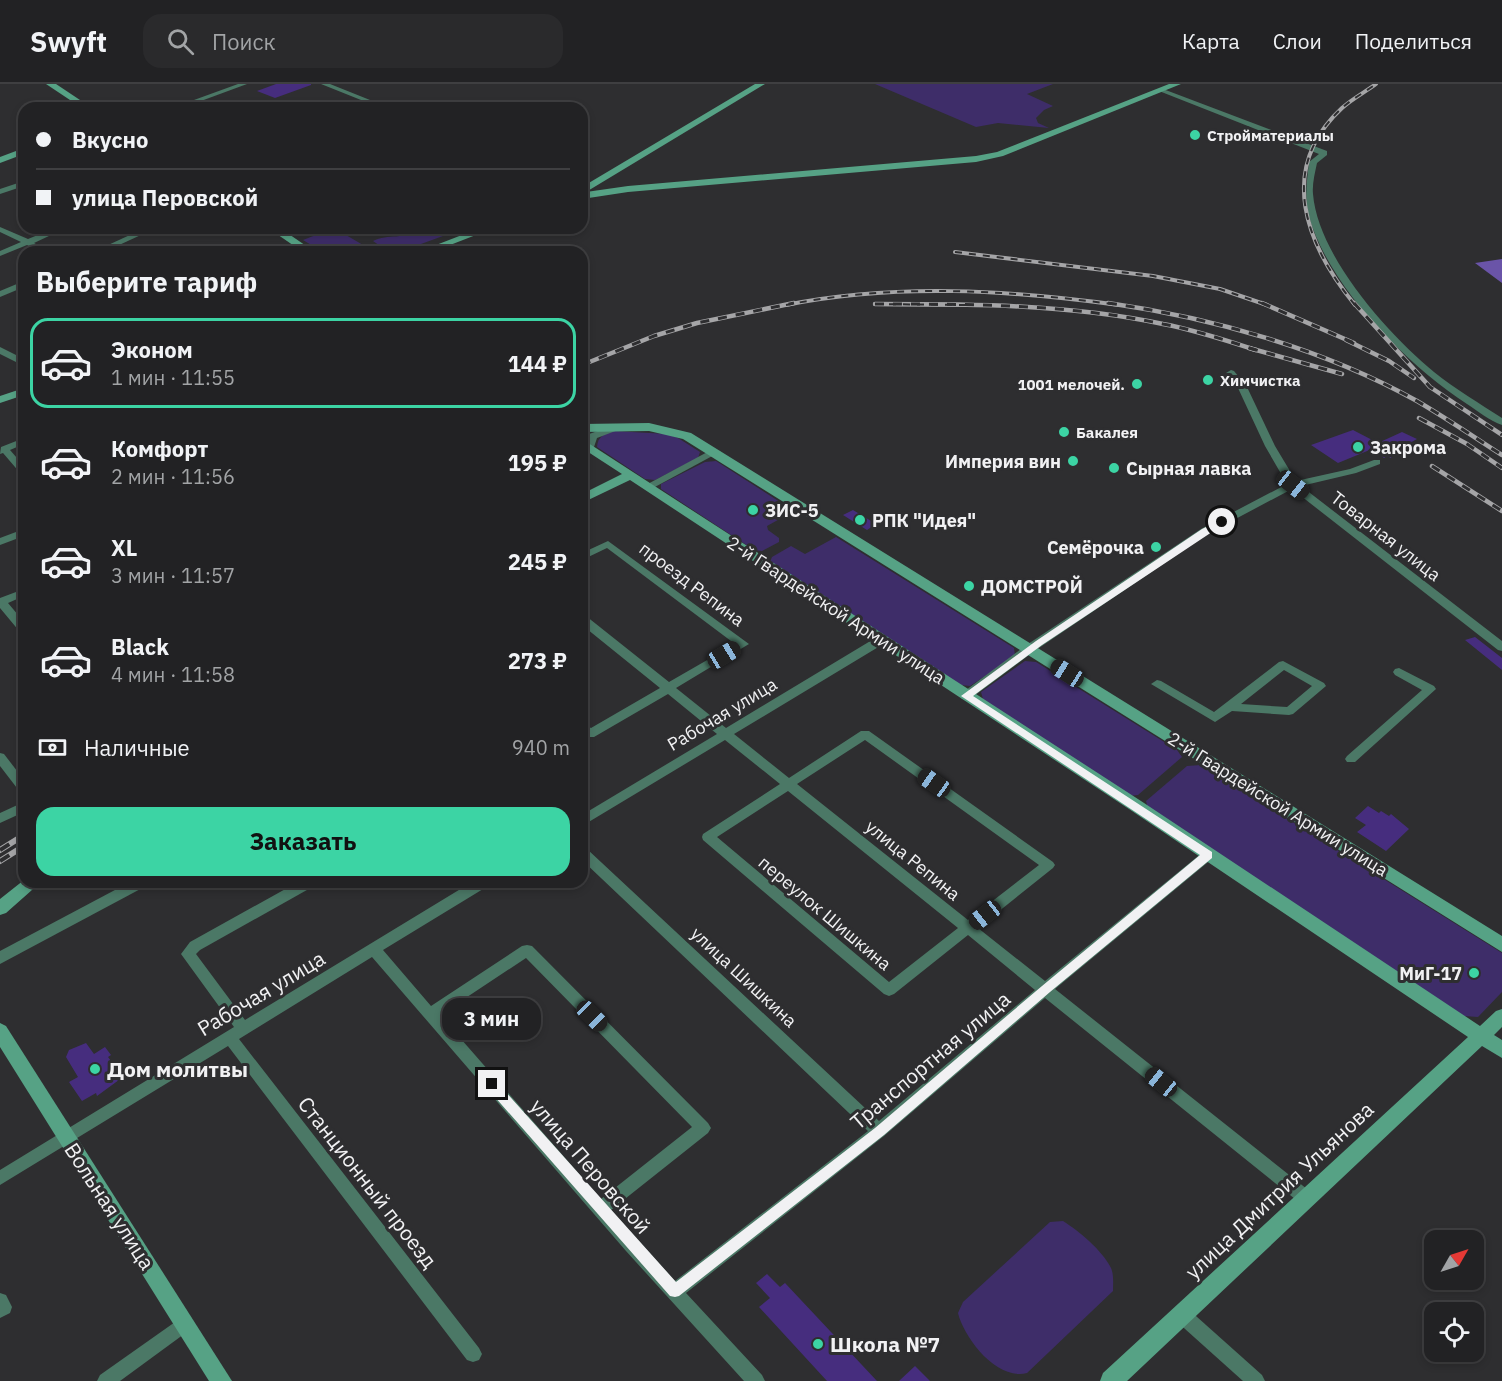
<!DOCTYPE html>
<html lang="ru">
<meta charset="utf-8">
<style>
:root{--surface:#222224;--page:#2a2a2c;--text:#f1f3f6;--muted:#a2a4a6;--line:#3f3f41;--accent:#3cd4a4}
body{margin:0;font-family:"IBM Plex Sans",sans-serif;background:var(--page);color:var(--text);height:100vh;display:flex;flex-direction:column;font-size:22px;white-space:nowrap}
*{box-sizing:border-box;margin:0}
p{font-size:20px;color:var(--muted)}
.icon{flex:none;width:33px;height:33px;fill:none;stroke:currentColor;stroke-width:2;stroke-linecap:round;stroke-linejoin:round}
.map{position:relative;flex:1;overflow:hidden}
.panel{position:absolute;left:18px;top:162px;width:570px;height:642px;display:flex;flex-direction:column;background:var(--surface);border-radius:18px;box-shadow:0 3px 9px #0003,0 0 0 2px var(--line)}
.panel>*{flex:none}
.guide{position:absolute;left:18px;top:18px;width:570px;height:132px;border-radius:18px;box-shadow:0 3px 9px #0003,0 0 0 2px var(--line);display:grid;align-content:center;height:132px;padding:0 18px;background:var(--surface)}
.needle{width:39px;rotate:51deg}
.controls{position:absolute;left:1424px;top:1146px;display:grid;gap:12px}
.controls a{display:grid;place-items:center;width:60px;height:60px;border-radius:12px;background:var(--surface);box-shadow:0 3px 9px #0003,0 0 0 2px var(--line);font-size:30px}
.end{position:absolute;width:27px;height:27px;margin:-14px;border:8px solid #f1f1f3;background:#111;box-shadow:0 0 0 3px #111}
.from{border-radius:50%}
.bubble{position:absolute;height:42px;border-radius:18px;background:var(--surface);box-shadow:0 3px 9px #0003,0 0 0 2px var(--line);font-size:20px;font-weight:700;line-height:42px;text-align:center}
.car{position:absolute;width:18px;height:36px;margin:-18px -9px;border-radius:8px;box-shadow:0 0 4px 2px #0007;background:linear-gradient(#222 24%,#8ab4d8 0 40%,#222 0 76%,#8ab4d8 0 86%,#222 0)}
.guide b{display:flex;align-items:center;gap:21px;height:57px;font-size:22px}
.guide b+b{border-top:2px solid var(--line)}
.guide i{width:15px;height:15px;background:var(--text)}
ul{padding:0;list-style:none}
li{display:flex;align-items:center;gap:18px;height:90px;margin:0 12px 9px;padding:0 6px;border:3px solid transparent;border-radius:18px}
li div{flex:1}
li b{display:block;font-size:22px}
li em{font-style:normal;font-weight:700}
li.selected{border-color:var(--accent)}
li>.icon{width:54px;height:54px;stroke-width:1.5}
h2{padding:0 18px;font-size:27px;line-height:72px}
.pay{display:flex;align-items:center;gap:15px;height:66px;padding:0 18px;font-size:22px}
.pay p{margin-inline-start:auto}
.action{display:flex;gap:12px;margin-top:auto;padding:12px 18px}
.action a{flex:1;height:69px;border-radius:18px;background:var(--accent);color:#111;font-size:24px;font-weight:700;line-height:69px;text-align:center}
header{display:flex;align-items:center;gap:36px;box-sizing:border-box;height:84px;padding:0 30px;background:var(--surface);border-bottom:2px solid var(--line)}
header strong{font-size:28px}
nav{display:flex;gap:33px;margin-inline-start:auto;font-size:21px}
.search{width:420px;height:54px;background:var(--page);display:flex;align-items:center;gap:15px;box-sizing:border-box;padding:0 21px;border-radius:18px;color:var(--muted);font-size:22px}
.map>svg:first-child{display:block}
.green{fill:#3e2d69}
.water{fill:#6a54a8}
.building{fill:#462d7e}
.lines{fill:none;stroke-linecap:round;stroke-linejoin:round}
.street{fill:#4b7866;fill-rule:evenodd}
.secondary{fill:#56a285;fill-rule:evenodd}
.rail-far2-casing{stroke:#a5a5a7;stroke-width:4}
.rail-far1-casing{stroke:#a5a5a7;stroke-width:4.5}
.rail-casing{stroke:#a5a5a7;stroke-width:6}
.rail-far2{stroke:#2e2e30;stroke-width:2;stroke-dasharray:7;stroke-linecap:butt}
.rail-far1{stroke:#2e2e30;stroke-width:3;stroke-dasharray:9;stroke-linecap:butt}
.rail{stroke:#2e2e30;stroke-width:4;stroke-dasharray:11;stroke-linecap:butt}
.route{fill:#f1f1f3}
.poi-dot{fill:#3cd4a4;stroke:#2e2e30;stroke-width:2}
.labels{text-anchor:middle;dominant-baseline:central;stroke-width:6;stroke-linejoin:round;paint-order:stroke}
.far-poi-label{font-size:15px;font-weight:bold;fill:#f1f1f3;stroke:#2e2e30;text-anchor:start}
.poi-label{font-size:18px;font-weight:bold;fill:#f1f1f3;stroke:#2e2e30;text-anchor:start}
.street-label{font-size:18px;fill:#f1f1f3;stroke:#2e2e30}
.near-street-label{font-size:21px;fill:#f1f1f3;stroke:#2e2e30}
.near-poi-label{font-size:21px;font-weight:bold;fill:#f1f1f3;stroke:#2e2e30;text-anchor:start}
</style>
<header>
<strong>Swyft</strong>
<div class="search"><svg class="icon" aria-label="search" viewBox="0 0 24 24"><circle cx="10" cy="10" r="6"/><path d="M15 15l6 6"/></svg>Поиск</div>
<nav><a>Карта</a><a>Слои</a><a>Поделиться</a></nav>
</header>
<div class="map">
<svg width="1502" height="1297" viewBox="0 0 1502 1297">
<rect width="100%" height="100%" fill="#2e2e30"/>
<g class="green">
<path d="M875 0H1053L1027 10 1053 22 1044 26 1036 34 1038 39 1049 44 998 39 976 43Z"/>
<path d="M334 144 375 168H323L303 156Z"/>
<path d="M419 144H465L399 168H389L373 157C388 149 405 157 419 144Z"/>
<path d="M614 347 667 350 678 354 700 368 698 374 655 396 645 395 597 363C598 352 604 350 614 347Z"/>
<path d="M716 377 794 427 767 442 768 446 779 454V458L762 467 754 466 661 405V400L705 378Z"/>
<path d="M836 453 1014 564 1015 572 970 602 961 601 770 478 772 473 791 462 805 470Z"/>
<path d="M1025 577 1036 578 1177 666 1182 673 1138 711 1129 712 983 615 981 608Z"/>
<path d="M1201 681 1502 869V908L1478 933 1464 932 1148 724 1146 717 1187 682Z"/>
<path d="M1063 1137C1079 1147 1102 1166 1111 1184 1114 1191 1113 1200 1113 1207L1027 1289C997 1297 964 1254 958 1229L963 1218 1050 1138Z"/>
</g>
<path class="water" d="M1502 175V199L1475 179Z"/>
<g class="building">
<path d="M276 0H311V1L275 14 257 7Z"/>
<path d="M1353 346 1378 359 1402 348 1417 355 1393 368 1391 374 1387 372 1384 374 1372 365 1338 379 1311 361Z"/>
<path d="M853 426 876 440 867 446 843 431Z"/>
<path d="M1475 553 1502 574V586L1465 556Z"/>
<path d="M1368 722 1379 729 1381 727 1389 732 1391 730 1409 745 1386 767 1357 748 1366 741 1355 734Z"/>
<path d="M86 959 94 970 105 963 111 971 108 973 123 993 97 1012 96 1009 82 1017 69 998 78 993 66 973 69 966Z"/>
<path d="M767 1190 780 1203 785 1199 877 1297H827L759 1223 770 1214 756 1199Z"/>
<path d="M915 1282 930 1297H899Z"/>
</g>
<g class="lines">
<g class="street">
<path d="M238 0H247L182 24H172Z"/>
<path d="M321 0H330L390 24H381Z"/>
<path d="M1159 5H1163L1327 67V71L1317 79C1315 89 1312 100 1313 110 1318 172 1388 250 1434 288 1455 305 1479 319 1502 334V341C1490 337 1478 327 1467 320 1406 280 1330 204 1309 133 1304 114 1307 97 1309 78L1319 70 1159 7Z"/>
<path d="M24 97V102L0 110V105Z"/>
<path d="M0 143 28 155 55 144H66L34 159 51 168H41L27 161 0 172V167L21 158 0 148Z"/>
<path d="M145 144H156L104 168H93Z"/>
<path d="M24 197V203L0 213V207Z"/>
<path d="M0 263 24 275V282L0 270Z"/>
<path d="M1231 286 1234 287 1247 303 1275 362 1296 397 1350 385 1374 376H1380V380L1356 389 1301 402 1502 557V567L1498 566 1292 405 1209 449 1033 568 970 615H962L960 612 962 609 1025 562 1201 445 1287 400 1265 362 1238 304 1226 289Z"/>
<path d="M615 341 618 342V346L597 354 593 366H587L585 364 589 350Z"/>
<path d="M24 354V360L10 366 24 382V391L21 390 3 369 0 370 1 363Z"/>
<path d="M713 365 716 366V370L653 404 649 405 644 402Z"/>
<path d="M24 445V452L0 461V454Z"/>
<path d="M608 457 749 560 676 604 726 644 877 553H885L887 556 885 559 734 650 789 694 861 647H869L1053 778 1055 781 1053 784 978 844 1045 897 1203 768H1213L1214 771 1213 774 1055 905 1312 1109 1314 1114 1312 1119 1306 1121 1300 1119 1045 914 884 1052 686 1209 762 1291 765 1297H744L626 1167 372 873 239 955 479 1264 482 1270 479 1276 473 1278 467 1276 228 962 0 1101V1086L234 943 181 870 190 858 298 798H316L314 802 200 866 196 870 245 936 472 798H490L488 802 383 866 431 922 522 862 527 861 532 862 708 1039 711 1044 708 1049 611 1126 675 1197 868 1047 582 776V763L587 765 879 1037 1035 906 968 851 894 910 889 912 884 910 703 756 702 753 703 750 780 700 725 656 582 742V731L717 650 668 610 594 653H586L582 650V639L591 644 660 604 582 541V531L586 532 669 598 735 560 607 464 582 476V469ZM865 656 1039 781 968 836 797 700ZM788 707 958 844 889 898 717 753ZM526 874 692 1043 601 1115 440 931Z"/>
<path d="M24 505V512L8 519 24 538V549L20 548 0 524V514Z"/>
<path d="M1283 577 1324 599 1326 602 1293 630 1289 631 1232 627 1215 638 1151 600 1157 596 1161 597 1214 628 1279 578ZM1284 586 1312 602 1287 623 1241 620Z"/>
<path d="M1399 584 1434 602 1436 605 1355 678H1347L1345 675 1347 672 1422 606 1395 591 1393 588 1395 585Z"/>
<path d="M0 669 4 670 24 696V709L20 708 0 682Z"/>
<path d="M24 718V728L0 739V729Z"/>
<path d="M130 798H148L146 802 0 880V867Z"/>
<path d="M0 1209 6 1211 12 1223 10 1229 0 1234Z"/>
<path d="M1181 1222 1187 1224 1262 1291 1265 1297H1243L1175 1236 1173 1230 1175 1224Z"/>
<path d="M185 1231 191 1233 193 1239 191 1245 120 1297H97L100 1291Z"/>
</g>
<g class="secondary">
<path d="M46 0H56L92 24H82Z"/>
<path d="M755 0H765L586 108 628 102 976 72 997 68 1169 0H1181L1003 72 976 78 628 108 582 115V103Z"/>
<path d="M24 64V70L0 79V73Z"/>
<path d="M268 144H280L315 168H303Z"/>
<path d="M480 144H494L432 168H418Z"/>
<path d="M24 304V311L0 319V312Z"/>
<path d="M649 339 691 349 1502 852V868L683 355 649 347 582 348V340Z"/>
<path d="M582 355 1141 717 1480 942 1496 927 1502 925V943L1494 951 1502 956V974L1482 962 1127 1297H1100L1103 1289 1468 953 1129 725 630 396 582 419V410L622 390 582 364Z"/>
<path d="M24 796V798H41L6 829 0 831V815Z"/>
<path d="M0 939 6 942 232 1297H209L0 963Z"/>
</g>
<g class="rail-far2-casing">
<g id="rail-far2">
<path d="M955 168 1153 192 1220 205 1267 221"/>
<path d="M875 220 968 221"/>
<path d="M786 221C895 199 1010 206 1119 221"/>
<path d="M1355 221C1306 161 1276 85 1342 24 1352 15 1365 8 1376 0"/>
</g>
</g>
<g class="rail-far1-casing">
<g id="rail-far1">
<path d="M1108 219C1213 234 1324 265 1417 317 1446 334 1474 353 1502 371"/>
<path d="M1262 219 1354 259"/>
<path d="M1354 219 1430 303 1502 351"/>
<path d="M875 220C971 220 1069 220 1163 240 1195 246 1225 256 1256 266"/>
<path d="M1346 256 1389 277 1414 294"/>
<path d="M1249 264 1342 290"/>
<path d="M582 281 654 252 697 239 794 219"/>
<path d="M1419 334 1467 360 1502 384"/>
<path d="M1432 382 1502 427"/>
</g>
</g>
<g class="rail-casing">
<g id="rail">
<path d="M0 766 24 751"/>
<path d="M0 777 24 762"/>
</g>
</g>
<use href="#rail-far2" class="rail-far2"/>
<use href="#rail-far1" class="rail-far1"/>
<use href="#rail" class="rail"/>
</g>
<path class="route" d="M1220 436 1227 438 1042 561 973 612 1212 768V774L1050 908 884 1051 679 1212 675 1213 670 1212 487 1004V997H496L676 1198 875 1044 1042 902 1200 771 961 612 1036 557 1202 445Z"/>
<g class="poi-dot">
<circle cx="1195" cy="51" r="6"/>
<circle cx="1208" cy="296" r="6"/>
<circle cx="1137" cy="300" r="6"/>
<circle cx="1064" cy="348" r="6"/>
<circle cx="1358" cy="363" r="6"/>
<circle cx="1073" cy="377" r="6"/>
<circle cx="1114" cy="384" r="6"/>
<circle cx="753" cy="426" r="6"/>
<circle cx="860" cy="436" r="6"/>
<circle cx="1156" cy="463" r="6"/>
<circle cx="969" cy="502" r="6"/>
<circle cx="1474" cy="889" r="6"/>
<circle cx="95" cy="985" r="6"/>
<circle cx="818" cy="1260" r="6"/>
</g>
<g class="labels">
<g class="far-poi-label">
<text x="1207" y="51">Стройматериалы</text>
<text x="1220" y="296">Химчистка</text>
<text x="1125" y="300" text-anchor="end">1001 мелочей.</text>
<text x="1076" y="348">Бакалея</text>
</g>
<g class="poi-label">
<text x="1370" y="363">Закрома</text>
<text x="1061" y="377" text-anchor="end">Империя вин</text>
<text x="1126" y="384">Сырная лавка</text>
<text x="765" y="426">ЗИС-5</text>
<text x="872" y="436">РПК "Идея"</text>
<text x="1144" y="463" text-anchor="end">Семёрочка</text>
<text x="981" y="502">ДОМСТРОЙ</text>
<text x="1462" y="889" text-anchor="end">МиГ-17</text>
</g>
<g class="street-label">
<text transform="translate(1386 452) rotate(38)">Товарная улица</text>
<text transform="translate(692 500) rotate(37)">проезд Репина</text>
<text transform="translate(836 526) rotate(33)">2-й Гвардейской Армии улица</text>
<text transform="translate(722 630) rotate(-31)">Рабочая улица</text>
<text transform="translate(1278 720) rotate(32)">2-й Гвардейской Армии улица</text>
<text transform="translate(913 776) rotate(39)">улица Репина</text>
<text transform="translate(825 829) rotate(40)">переулок Шишкина</text>
<text transform="translate(744 893) rotate(43)">улица Шишкина</text>
</g>
<g class="near-street-label">
<text transform="translate(261 909) rotate(-31)">Рабочая улица</text>
<text transform="translate(930 976) rotate(-40)">Транспортная улица</text>
<text transform="translate(591 1082) rotate(49)">улица Перовской</text>
<text transform="translate(368 1098) rotate(52)">Станционный проезд</text>
<text transform="translate(1279 1106) rotate(-43)">улица Дмитрия Ульянова</text>
<text transform="translate(110 1122) rotate(57)">Вольная улица</text>
</g>
<g class="near-poi-label">
<text x="107" y="985">Дом молитвы</text>
<text x="830" y="1260">Школа №7</text>
</g>
</g>
</svg>
<div class="controls">
<a><svg class="needle" viewBox="-14 -14 28 28"><path d="M0-13l5 13h-10z" fill="#e53935"/><path d="M0 13l5-13h-10z" fill="#a2a4a6"/></svg></a>
<a><svg class="icon" aria-label="locate" viewBox="0 0 24 24"><circle cx="12" cy="12" r="6"/><path d="M12 2v4M12 18v4M2 12h4M18 12h4"/></svg></a>
</div>
<i class="end from" style="left:1222px;top:438px"></i>
<i class="end" style="left:492px;top:1000px"></i>
<div class="bubble" style="left:442px;top:914px;width:99px">3 мин</div>
<i class="car" style="left:1293px;top:401px;rotate:128deg"></i>
<i class="car" style="left:724px;top:571px;rotate:59deg"></i>
<i class="car" style="left:1067px;top:589px;rotate:302deg"></i>
<i class="car" style="left:934px;top:699px;rotate:305deg"></i>
<i class="car" style="left:985px;top:831px;rotate:232deg"></i>
<i class="car" style="left:592px;top:932px;rotate:135deg"></i>
<i class="car" style="left:1161px;top:998px;rotate:309deg"></i>
<div class="guide">
<b><i class="from"></i>Вкусно</b>
<b><i></i>улица Перовской</b>
</div>
<section class="panel">
<h2>Выберите тариф</h2>
<ul>
<li class="selected"><svg class="icon" aria-label="car" viewBox="0 0 24 24"><path d="M5 17H2v-5l4-1 3-4h7l3 4 3 1v5h-3M9 17h6M6 11h13"/><circle cx="7" cy="17" r="2"/><circle cx="17" cy="17" r="2"/></svg><div><b>Эконом</b><p>1 мин · 11:55</p></div><em>144 ₽</em></li>
<li><svg class="icon" aria-label="car" viewBox="0 0 24 24"><path d="M5 17H2v-5l4-1 3-4h7l3 4 3 1v5h-3M9 17h6M6 11h13"/><circle cx="7" cy="17" r="2"/><circle cx="17" cy="17" r="2"/></svg><div><b>Комфорт</b><p>2 мин · 11:56</p></div><em>195 ₽</em></li>
<li><svg class="icon" aria-label="car" viewBox="0 0 24 24"><path d="M5 17H2v-5l4-1 3-4h7l3 4 3 1v5h-3M9 17h6M6 11h13"/><circle cx="7" cy="17" r="2"/><circle cx="17" cy="17" r="2"/></svg><div><b>XL</b><p>3 мин · 11:57</p></div><em>245 ₽</em></li>
<li><svg class="icon" aria-label="car" viewBox="0 0 24 24"><path d="M5 17H2v-5l4-1 3-4h7l3 4 3 1v5h-3M9 17h6M6 11h13"/><circle cx="7" cy="17" r="2"/><circle cx="17" cy="17" r="2"/></svg><div><b>Black</b><p>4 мин · 11:58</p></div><em>273 ₽</em></li>
</ul>
<div class="pay"><svg class="icon" aria-label="cash" viewBox="0 0 24 24"><path d="M3 7h18v10H3z"/><circle cx="12" cy="12" r="2"/></svg>Наличные<p>940 m</p></div>
<div class="action"><a>Заказать</a></div>
</section>
</div>
